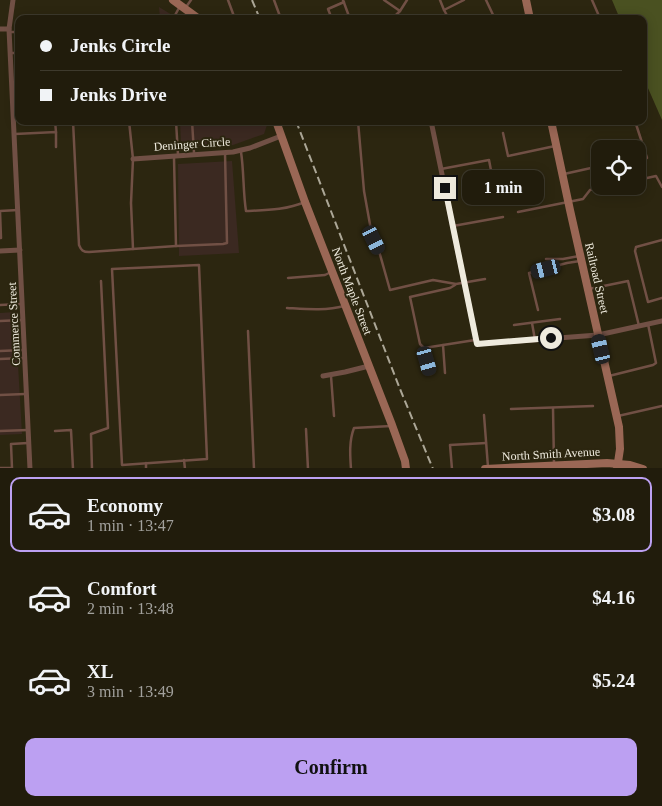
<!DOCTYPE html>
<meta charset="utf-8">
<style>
:root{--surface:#211c0c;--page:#2d291a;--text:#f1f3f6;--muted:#a2a19d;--line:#3e3a2d;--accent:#bca0f2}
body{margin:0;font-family:"Times New Roman",serif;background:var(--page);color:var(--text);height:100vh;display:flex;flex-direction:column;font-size:19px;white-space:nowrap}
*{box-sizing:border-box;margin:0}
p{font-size:16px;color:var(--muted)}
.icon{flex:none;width:28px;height:28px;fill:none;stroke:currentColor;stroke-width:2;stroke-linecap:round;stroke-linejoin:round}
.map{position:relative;height:468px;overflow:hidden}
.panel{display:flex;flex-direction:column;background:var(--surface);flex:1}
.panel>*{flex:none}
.guide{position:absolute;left:15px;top:15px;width:632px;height:110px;border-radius:10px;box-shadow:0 2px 12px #0003,0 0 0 1px var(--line);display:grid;align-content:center;height:110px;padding:0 25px;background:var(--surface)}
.tools{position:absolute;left:591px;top:140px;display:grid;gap:10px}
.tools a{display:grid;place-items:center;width:55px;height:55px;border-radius:10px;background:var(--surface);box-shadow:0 2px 12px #0003,0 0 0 1px var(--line);font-size:25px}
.end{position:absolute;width:22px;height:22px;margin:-11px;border:6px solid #eeeadd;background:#111;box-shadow:0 0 0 2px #111}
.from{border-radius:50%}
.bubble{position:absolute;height:35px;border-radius:10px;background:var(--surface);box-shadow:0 2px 12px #0003,0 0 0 1px var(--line);font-size:16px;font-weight:800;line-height:35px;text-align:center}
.car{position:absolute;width:15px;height:30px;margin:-15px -8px;border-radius:6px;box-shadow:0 0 4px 1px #0007;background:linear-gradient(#222 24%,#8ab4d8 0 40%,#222 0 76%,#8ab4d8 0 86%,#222 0)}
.guide b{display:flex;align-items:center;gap:18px;height:48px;font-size:19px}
.guide b+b{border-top:1px solid var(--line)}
.guide i{width:12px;height:12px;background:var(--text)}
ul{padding:9px 0 0;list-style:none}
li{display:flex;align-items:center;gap:15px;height:75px;margin:0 10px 8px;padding:0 15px;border:2px solid transparent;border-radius:10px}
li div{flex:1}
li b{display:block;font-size:19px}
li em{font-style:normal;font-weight:800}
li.active{border-color:var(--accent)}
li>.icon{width:45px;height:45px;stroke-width:1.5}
.primary-button{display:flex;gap:10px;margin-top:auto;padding:10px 25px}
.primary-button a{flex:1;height:58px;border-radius:10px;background:var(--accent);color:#111;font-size:20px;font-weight:800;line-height:58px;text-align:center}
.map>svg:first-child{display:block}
.commercial{fill:#3b2921}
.green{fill:#4a5121}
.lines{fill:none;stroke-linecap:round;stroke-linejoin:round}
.lane{stroke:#715045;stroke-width:2.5}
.street{stroke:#715045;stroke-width:5}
.secondary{stroke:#9a6755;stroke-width:8}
.rail{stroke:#aca797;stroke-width:2;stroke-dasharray:8 4;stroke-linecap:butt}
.route{stroke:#eeeadd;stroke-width:6}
.labels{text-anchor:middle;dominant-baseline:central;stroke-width:4;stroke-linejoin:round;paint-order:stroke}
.street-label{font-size:12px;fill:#eeeadd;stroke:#2c2610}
</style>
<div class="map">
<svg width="662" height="469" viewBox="0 0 662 469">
<rect width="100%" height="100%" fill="#2c2610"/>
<g class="commercial">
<path d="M159 7 177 18 178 19H160Z"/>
<path d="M180 121H268V122L264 134 233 145 181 146Z"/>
<path d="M232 161 239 253 179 256 178 164Z"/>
<path d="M15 312 22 434 0 435V313Z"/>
</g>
<path class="green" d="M612 0H662V120L644 79V19H620Z"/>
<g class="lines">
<g class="lane">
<path d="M228 0 235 19"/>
<path d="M274 0 281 19"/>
<path d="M343 0 350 19"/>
<path d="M384 0 400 11 407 0"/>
<path d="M440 0 444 10 464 0"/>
<path d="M486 0 495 19"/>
<path d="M592 0 599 16"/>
<path d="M186 7 191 0"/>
<path d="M444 10 449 19"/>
<path d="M173 19 180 6"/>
<path d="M332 19 328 9 344 2"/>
<path d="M392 19 400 11"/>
<path d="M10 32H19"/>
<path d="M11 53H19"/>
<path d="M13 96 19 95"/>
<path d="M55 121 56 132"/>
<path d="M73 121 79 245C81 250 83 252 89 252L176 246"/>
<path d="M129 121 133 159 131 203 133 249"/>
<path d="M176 121 178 155"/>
<path d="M192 121 194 153"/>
<path d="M358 121 364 191 371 230 374 240 379 251 390 290 433 280 456 284 485 279"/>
<path d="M635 121 647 158 638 159"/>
<path d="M503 133 508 156 555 146"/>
<path d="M15 134 56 132V147"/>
<path d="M241 152C244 171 243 192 246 211 266 210 286 210 305 202"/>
<path d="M174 158 176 246 223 244 227 243 225 153"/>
<path d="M441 169 489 160 494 186"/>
<path d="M564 174 600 166"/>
<path d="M638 180 656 176 662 187"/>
<path d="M518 212 583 199 590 190 607 186"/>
<path d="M453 226 503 217"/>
<path d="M0 238H1L0 211 18 210"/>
<path d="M662 240 636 247 635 251 648 302 662 298"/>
<path d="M546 259H563L579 256"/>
<path d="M199 265 207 459 122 465 112 269Z"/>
<path d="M288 278 325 275 331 272"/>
<path d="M589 289 628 281 639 326"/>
<path d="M0 305 21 304"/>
<path d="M287 308C305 309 326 311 344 306"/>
<path d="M538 310 529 273 567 263 580 261"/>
<path d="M0 321 22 320"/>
<path d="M532 323 535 340"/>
<path d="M514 325 560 319"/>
<path d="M248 331 254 469"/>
<path d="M443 345 445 373"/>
<path d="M424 348 420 344 410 297 450 288 455 285"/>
<path d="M0 351 23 350"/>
<path d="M0 359 23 358"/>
<path d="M431 374 424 348 475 340"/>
<path d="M331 376 334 416"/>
<path d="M609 376 653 365 656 363 648 324"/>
<path d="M0 395 25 394"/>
<path d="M553 408 554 464"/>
<path d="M511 409 593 406"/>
<path d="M484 415 488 467"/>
<path d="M618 416 662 406"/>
<path d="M306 429 308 469"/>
<path d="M0 431 28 430"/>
<path d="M55 431 71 430 73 469"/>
<path d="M184 460 185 469"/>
<path d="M146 463V469"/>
<path d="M0 468H12L11 444 28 443"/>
<path d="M92 469 91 434 108 428 101 281"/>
<path d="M351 469C350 455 349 441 354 428L391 426"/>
<path d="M452 469 450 445 486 443"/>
</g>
<g class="street">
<path d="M13 0 9 29 30 469"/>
<path d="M0 29H9"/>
<path d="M431 121 477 344 598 335 662 321"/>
<path d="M133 159 233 152 250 148 281 136"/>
<path d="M0 251 20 250"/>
<path d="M323 376 345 372 369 366"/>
</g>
<g class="secondary">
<path d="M173 0 199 19"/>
<path d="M526 0 530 19"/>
<path d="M276 121 305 202 392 425 405 461 406 469"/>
<path d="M551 121 570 210 619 427 620 449 617 469"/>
<path d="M485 469 607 463 630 465 643 469"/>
</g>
<g class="rail">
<path d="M252 0 260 19"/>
<path d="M296 121 400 389 433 469"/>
</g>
</g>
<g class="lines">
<path class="route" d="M445 188 477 344 551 338"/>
</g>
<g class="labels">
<g class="street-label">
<text transform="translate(192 144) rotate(-4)">Deninger Circle</text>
<text transform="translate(597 278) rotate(77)">Railroad Street</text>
<text transform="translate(352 291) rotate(69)">North Maple Street</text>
<text transform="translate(14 324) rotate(-93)">Commerce Street</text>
<text transform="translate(551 454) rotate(-3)">North Smith Avenue</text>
</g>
</g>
</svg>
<div class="tools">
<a><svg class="icon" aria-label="locate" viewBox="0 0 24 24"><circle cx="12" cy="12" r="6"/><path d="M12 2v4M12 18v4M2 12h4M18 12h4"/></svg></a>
</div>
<i class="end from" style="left:551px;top:338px"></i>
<i class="end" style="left:445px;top:188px"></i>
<div class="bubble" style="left:462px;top:170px;width:82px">1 min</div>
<i class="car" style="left:374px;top:240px;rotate:154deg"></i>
<i class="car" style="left:546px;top:269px;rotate:256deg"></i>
<i class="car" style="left:601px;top:349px;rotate:347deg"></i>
<i class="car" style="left:427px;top:361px;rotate:164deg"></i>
<div class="guide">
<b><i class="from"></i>Jenks Circle</b>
<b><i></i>Jenks Drive</b>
</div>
</div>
<section class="panel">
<ul>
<li class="active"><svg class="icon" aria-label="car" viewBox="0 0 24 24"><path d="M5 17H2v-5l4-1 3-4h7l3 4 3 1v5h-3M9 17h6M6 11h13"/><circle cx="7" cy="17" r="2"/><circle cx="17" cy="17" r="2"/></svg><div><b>Economy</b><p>1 min · 13:47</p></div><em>$3.08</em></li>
<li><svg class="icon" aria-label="car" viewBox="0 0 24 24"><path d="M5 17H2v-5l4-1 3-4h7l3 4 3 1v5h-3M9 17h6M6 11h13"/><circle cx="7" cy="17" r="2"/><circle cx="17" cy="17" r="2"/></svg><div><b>Comfort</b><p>2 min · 13:48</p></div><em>$4.16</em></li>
<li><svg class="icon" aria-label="car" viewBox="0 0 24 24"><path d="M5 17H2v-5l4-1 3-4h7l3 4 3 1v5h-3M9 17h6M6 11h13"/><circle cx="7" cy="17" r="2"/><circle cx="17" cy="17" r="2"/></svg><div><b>XL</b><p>3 min · 13:49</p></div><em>$5.24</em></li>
</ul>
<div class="primary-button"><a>Confirm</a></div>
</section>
